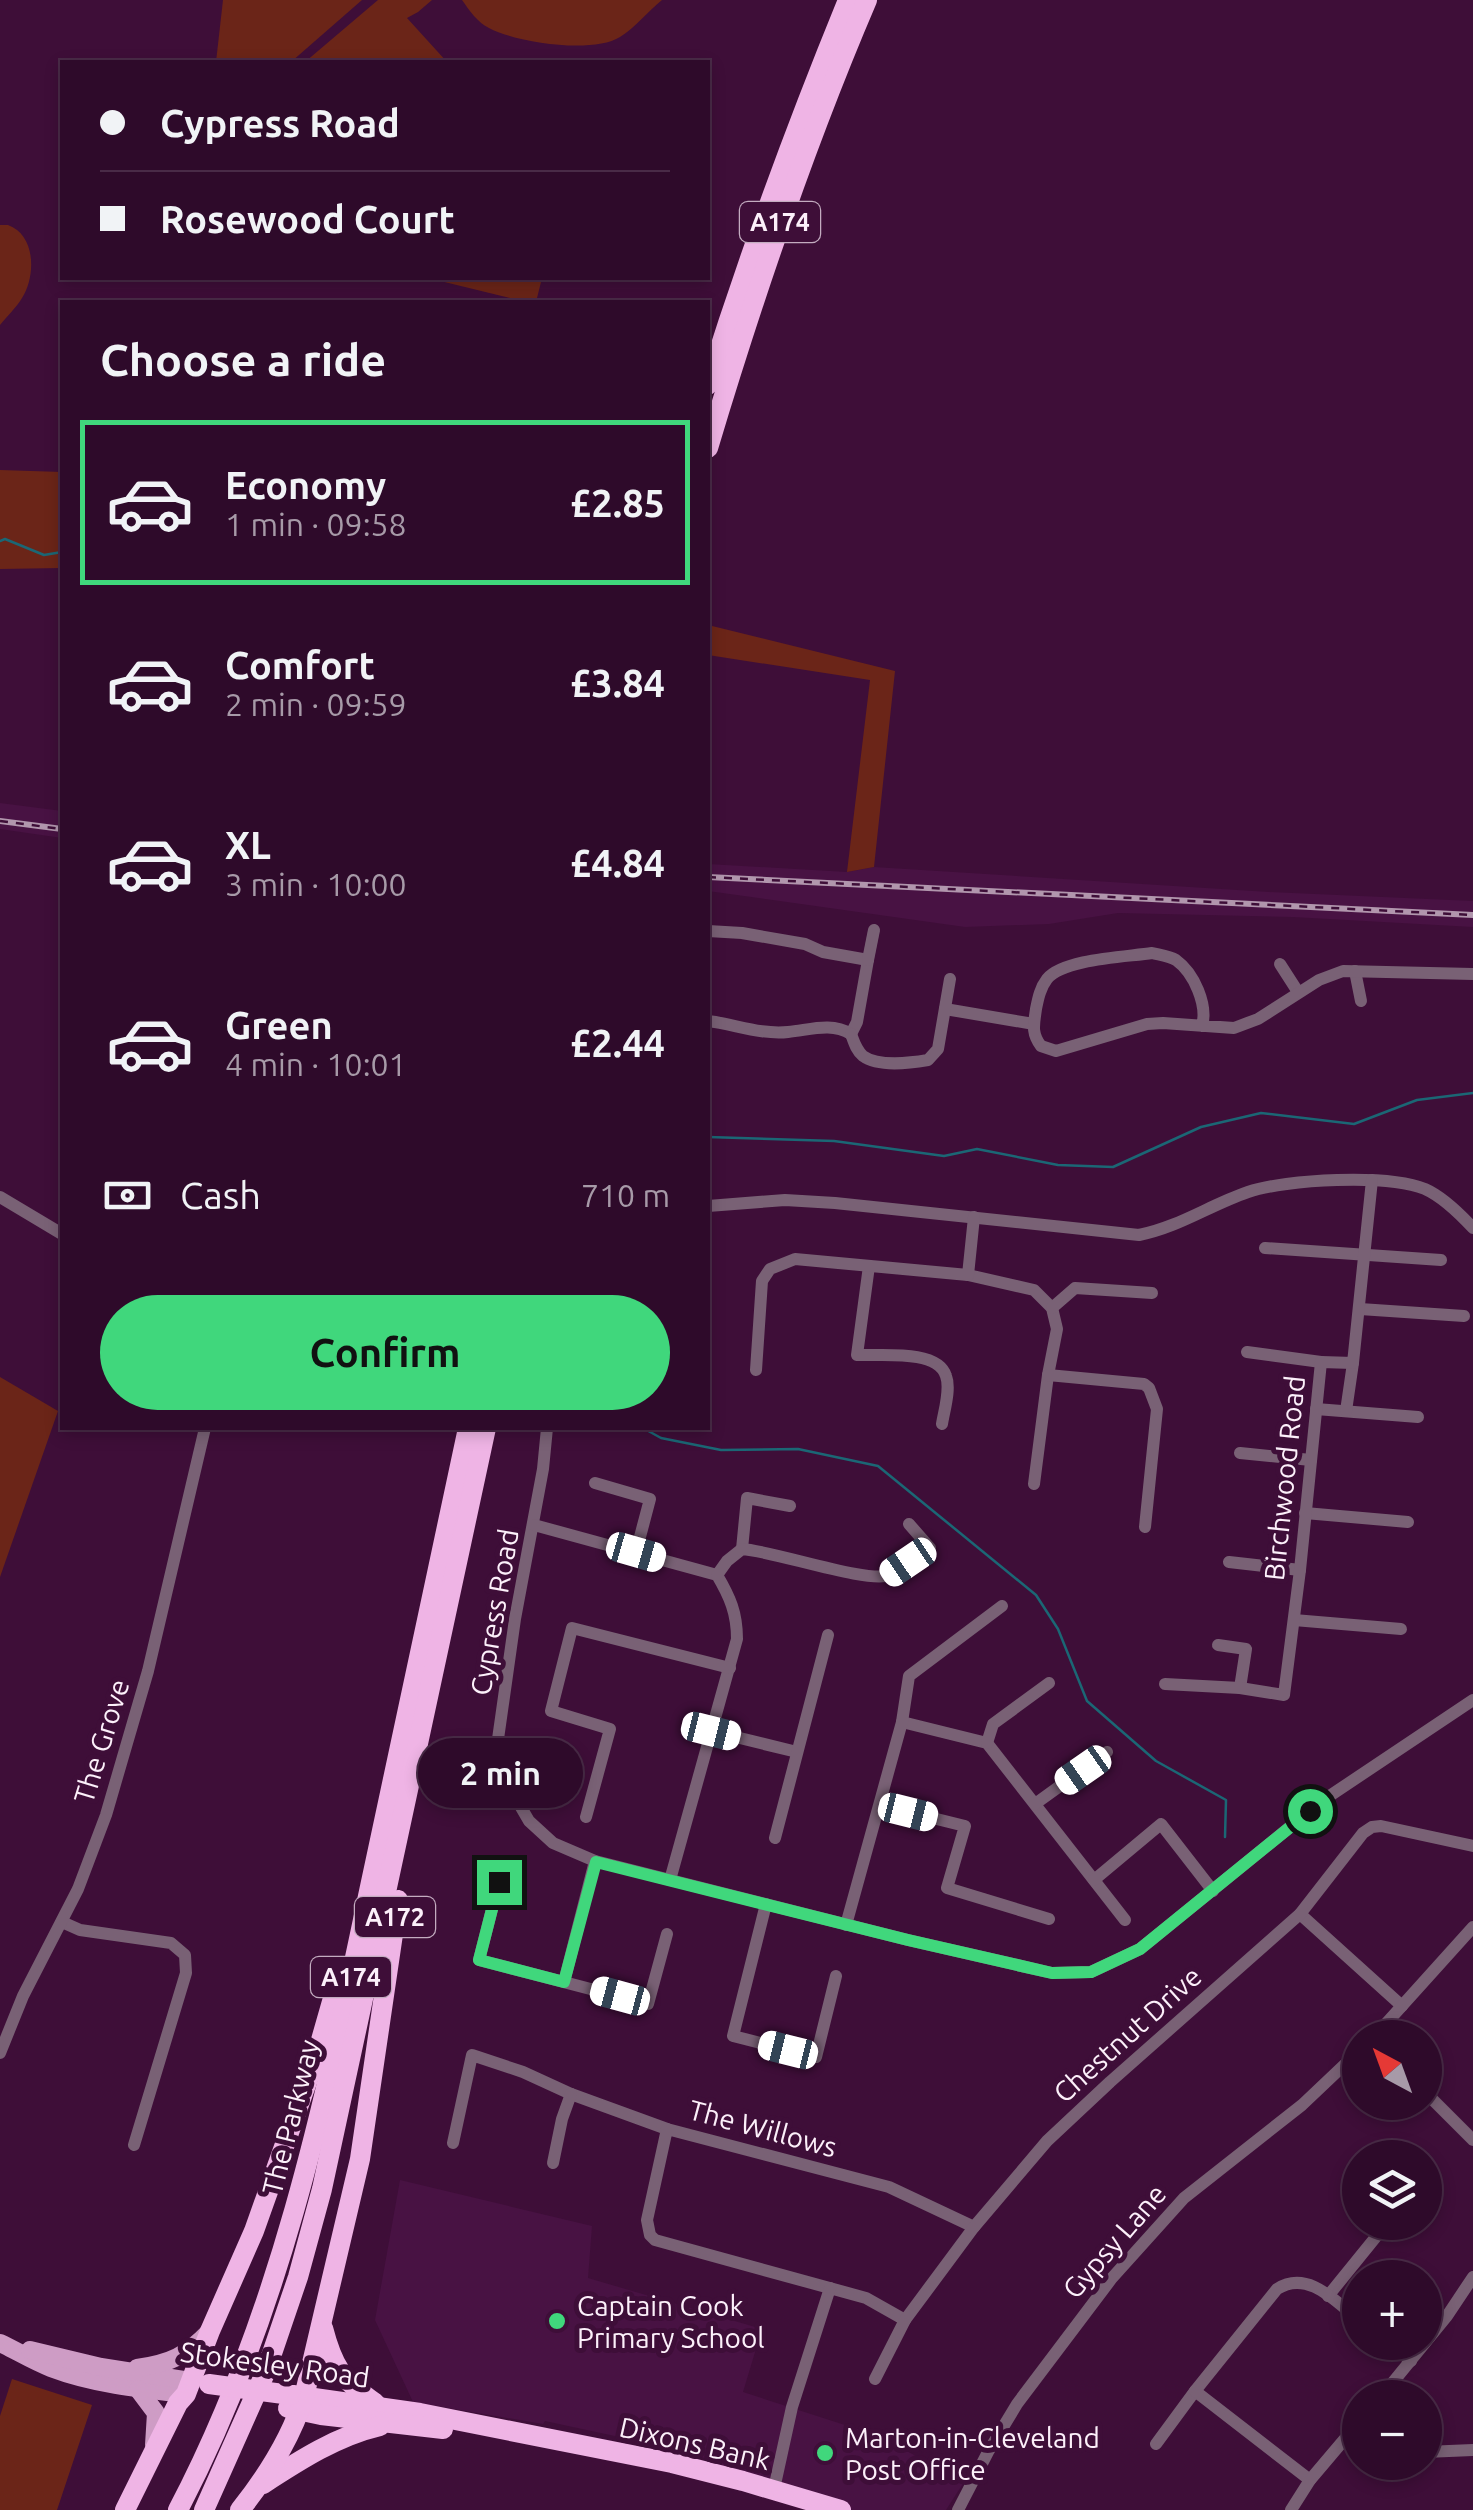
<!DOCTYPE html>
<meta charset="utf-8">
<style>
:root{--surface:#2e0a2a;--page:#361332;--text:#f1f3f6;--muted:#a79aa8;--line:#492b47;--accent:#40d77c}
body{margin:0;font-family:Ubuntu,sans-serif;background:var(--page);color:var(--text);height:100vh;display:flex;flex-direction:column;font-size:38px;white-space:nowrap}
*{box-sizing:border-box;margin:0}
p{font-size:32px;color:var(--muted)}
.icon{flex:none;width:55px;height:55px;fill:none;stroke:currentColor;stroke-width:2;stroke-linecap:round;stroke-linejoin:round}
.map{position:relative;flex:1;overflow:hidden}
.details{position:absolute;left:60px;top:300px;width:650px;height:1130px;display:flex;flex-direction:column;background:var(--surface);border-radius:0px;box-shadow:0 5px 15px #0003,0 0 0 2px var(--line)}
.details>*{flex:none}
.top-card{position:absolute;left:60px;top:60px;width:650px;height:220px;border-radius:0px;box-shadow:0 5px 15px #0003,0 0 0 2px var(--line);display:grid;align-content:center;height:220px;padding:0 40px;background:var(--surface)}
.needle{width:65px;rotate:319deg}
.buttons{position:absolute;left:1342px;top:2020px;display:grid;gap:20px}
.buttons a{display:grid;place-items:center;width:100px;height:100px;border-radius:50%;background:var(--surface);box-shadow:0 5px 15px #0003,0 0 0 2px var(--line);font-size:50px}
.end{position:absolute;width:45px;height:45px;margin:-22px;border:12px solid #40d77c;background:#111;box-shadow:0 0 0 5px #111}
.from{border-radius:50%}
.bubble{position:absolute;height:70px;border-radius:35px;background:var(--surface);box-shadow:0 5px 15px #0003,0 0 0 2px var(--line);font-size:32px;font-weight:700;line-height:70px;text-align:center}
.car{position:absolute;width:30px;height:60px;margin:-30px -15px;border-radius:12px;box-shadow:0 0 8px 2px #0007;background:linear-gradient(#fff 24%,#345 0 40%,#fff 0 76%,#345 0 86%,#fff 0)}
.top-card b{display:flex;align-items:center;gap:35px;height:95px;font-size:38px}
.top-card b+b{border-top:2px solid var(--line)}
.top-card i{width:25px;height:25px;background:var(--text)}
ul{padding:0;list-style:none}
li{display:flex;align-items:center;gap:30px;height:165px;margin:0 20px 15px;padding:0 20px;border:5px solid transparent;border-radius:0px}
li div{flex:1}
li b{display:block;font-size:38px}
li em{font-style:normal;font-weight:700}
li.on{border-color:var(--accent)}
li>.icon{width:90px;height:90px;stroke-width:1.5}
h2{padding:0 40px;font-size:45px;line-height:120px}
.pay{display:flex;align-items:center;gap:25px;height:110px;padding:0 40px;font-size:38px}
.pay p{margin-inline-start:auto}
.primary-button{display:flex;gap:20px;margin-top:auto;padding:20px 40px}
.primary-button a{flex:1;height:115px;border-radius:60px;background:var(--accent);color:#111;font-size:40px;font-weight:700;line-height:115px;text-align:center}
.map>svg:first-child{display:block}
.built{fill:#481243}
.green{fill:#6b2518}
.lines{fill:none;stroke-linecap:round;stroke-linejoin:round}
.stream{stroke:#1b6775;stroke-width:2.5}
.minor{stroke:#796175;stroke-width:12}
.major{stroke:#ce9cc5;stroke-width:18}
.highway{stroke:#efb4e5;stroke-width:20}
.rail-casing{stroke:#b196ad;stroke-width:6}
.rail{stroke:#3e0e38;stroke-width:2.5;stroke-dasharray:8;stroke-linecap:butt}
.highway-bridge{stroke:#efb4e5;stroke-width:20}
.route{stroke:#40d77c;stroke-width:12}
.poi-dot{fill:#40d77c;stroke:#3e0e38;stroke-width:4}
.labels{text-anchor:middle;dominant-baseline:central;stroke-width:10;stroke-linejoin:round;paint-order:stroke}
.shield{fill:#3e0e38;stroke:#c3acc0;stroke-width:2.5}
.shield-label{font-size:25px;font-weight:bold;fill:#fcf0fa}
.street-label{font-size:28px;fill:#fcf0fa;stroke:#3e0e38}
.poi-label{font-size:28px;fill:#fcf0fa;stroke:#3e0e38;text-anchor:start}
</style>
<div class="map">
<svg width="1473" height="2510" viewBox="0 0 1473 2510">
<rect width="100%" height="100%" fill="#3e0e38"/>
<g class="built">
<path d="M0 803 62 811V838L0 829Z"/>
<path d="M708 864 847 872 874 867 1269 892 1473 901V927L1293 917 1118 913 1049 924 965 927 708 891Z"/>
<path d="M400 2180 592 2226 588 2278 762 2329 743 2392 879 2436 964 2482 946 2510H838L719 2477 725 2450 720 2462 652 2444 545 2421 543 2424 413 2402 375 2320Z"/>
</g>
<g class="green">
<path d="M223 0H362L291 62H216Z"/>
<path d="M378 0H432L418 12 407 18 447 62H305Z"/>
<path d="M462 0H662C648 11 635 28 620 37 593 54 517 43 489 28 478 23 469 10 462 0Z"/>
<path d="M8 225C36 235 36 276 22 298 16 308 7 316 0 325V225Z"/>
<path d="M428 278H542L536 302H527Z"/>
<path d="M0 470 62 472V568L0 569Z"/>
<path d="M708 625 895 671 874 867 847 872 870 680 708 655Z"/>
<path d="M0 1377 58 1411 0 1577Z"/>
<path d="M12 2379 92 2405 57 2510H0V2416Z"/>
</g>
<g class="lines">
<g class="stream">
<path d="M0 541 5 539 44 555 62 552"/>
<path d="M708 1137 834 1141 944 1156 977 1149 1058 1165 1113 1167 1201 1127 1261 1113 1354 1124 1417 1100 1473 1093"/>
<path d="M643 1428 661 1438 721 1450 798 1449 878 1466 1036 1595 1058 1629 1087 1701 1156 1761 1226 1800 1225 1837"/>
</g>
<g class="minor">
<path d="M708 931 742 933 805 944 823 952 868 960 857 1022 851 1034"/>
<path d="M868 960 874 930"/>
<path d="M1280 964 1298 992"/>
<path d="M1355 971 1361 1001"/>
<path d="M945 1009 1034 1024"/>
<path d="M708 1021C734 1024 761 1035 788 1032 810 1030 831 1022 851 1034"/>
<path d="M1202 1026C1208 1005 1194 973 1176 960 1169 956 1160 955 1152 953 1126 957 1063 959 1047 979 1040 988 1038 999 1036 1009 1034 1024 1031 1033 1041 1046L1056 1051 1147 1024 1163 1023 1234 1028 1258 1019 1319 980 1343 971 1473 974"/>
<path d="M851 1034C854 1042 856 1050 863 1056 878 1067 911 1063 928 1060L938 1049 950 979"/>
<path d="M0 1197 62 1234"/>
<path d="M708 1206 785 1200 835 1203 1139 1235C1179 1227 1210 1205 1248 1192 1286 1179 1388 1174 1425 1189 1443 1197 1460 1214 1473 1228"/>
<path d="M1265 1248 1441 1260"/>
<path d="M869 1266 857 1355C881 1356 938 1349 946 1376 951 1389 944 1411 942 1424"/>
<path d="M968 1275 1034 1290 1052 1308 1057 1329 1048 1375 1034 1484"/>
<path d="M1052 1308 1075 1288 1152 1293"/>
<path d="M1360 1309 1464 1316"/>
<path d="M1247 1352 1321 1362"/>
<path d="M756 1370 762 1281 770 1269 795 1259 968 1275 974 1217"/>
<path d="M1048 1375 1144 1384 1149 1388 1157 1409 1145 1527"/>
<path d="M1316 1409 1418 1417"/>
<path d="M1346 1411 1353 1363"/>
<path d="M547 1428 543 1469 515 1619 497 1746 511 1790 529 1821 553 1843 595 1861 908 1940 1052 1973 1091 1972 1140 1949 1322 1801 1473 1700"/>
<path d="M1240 1453 1311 1460"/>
<path d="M595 1483 650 1499 636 1552"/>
<path d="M1305 1513 1408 1522"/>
<path d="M534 1525 717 1575C730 1597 737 1613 737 1639L670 1880"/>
<path d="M742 1549 747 1498 790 1506"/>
<path d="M1229 1562 1300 1570"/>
<path d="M717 1575 727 1561 742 1549C774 1551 868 1584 890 1575 904 1569 917 1556 930 1548L909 1524"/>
<path d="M1294 1620 1401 1629"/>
<path d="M1218 1645 1246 1649 1240 1688"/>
<path d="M1165 1684 1240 1688 1284 1695 1300 1570 1321 1362 1353 1363 1372 1180"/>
<path d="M902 1722 987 1743 1125 1920"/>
<path d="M711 1731 797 1752"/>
<path d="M987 1743 993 1724 1049 1683"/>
<path d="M1035 1804 1107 1752"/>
<path d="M880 1805 965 1826 947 1888 1049 1919"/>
<path d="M586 1817 610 1729 551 1711 572 1628 730 1668"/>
<path d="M775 1838 828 1635"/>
<path d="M503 1866 479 1960 648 2004 667 1934"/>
<path d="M1094 1880 1161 1824 1213 1891"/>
<path d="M766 1904 733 2036 816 2057 836 1976"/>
<path d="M1300 1914 1402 2006"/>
<path d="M62 1922 80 1930 171 1943 185 1955 186 1973 134 2145"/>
<path d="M846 1925 902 1722 909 1676 1002 1606"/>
<path d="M564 1982 595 1861"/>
<path d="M1373 2038 1473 1927"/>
<path d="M0 2053 23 1996 78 1889 106 1815 148 1671 205 1428"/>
<path d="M1425 2092 1473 2140"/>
<path d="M453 2143 472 2055 523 2072 571 2094 667 2129"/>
<path d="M553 2163 562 2119 571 2094"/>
<path d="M1328 2296 1388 2222"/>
<path d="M905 2320 866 2298 655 2240 650 2235 647 2220 667 2129 889 2187 974 2227"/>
<path d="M1387 2342 1411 2361"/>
<path d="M875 2379 905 2320 974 2227 1047 2141 1110 2082 1300 1914 1363 1833 1372 1827 1381 1826 1473 1846"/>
<path d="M1380 2398 1447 2316 1473 2277"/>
<path d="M1156 2444 1195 2391"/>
<path d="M1425 2452 1473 2450"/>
<path d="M1310 2480 1195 2391 1277 2289C1308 2269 1336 2302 1360 2321"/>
<path d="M774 2489 792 2407 830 2288"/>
<path d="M958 2510 988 2452 1017 2404 1112 2278 1184 2198 1302 2105 1360 2050"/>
<path d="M1291 2510 1310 2480 1360 2421"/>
</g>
<g class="major">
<path d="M0 2343C17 2351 33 2361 51 2368 93 2384 141 2389 186 2394"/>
<path d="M30 2350 101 2367 190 2381"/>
<path d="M137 2368C171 2363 186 2356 210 2331"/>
<path d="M138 2389 156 2413 154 2445"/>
</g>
<g class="highway">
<path d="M708 385C749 255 796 127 848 0"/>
<path d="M708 448C754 295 804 147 867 0"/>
<path d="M323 2328C333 2367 342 2380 375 2403"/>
<path d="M293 2395 420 2413 672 2463 743 2481 841 2510"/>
<path d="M288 2408 321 2415 443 2429"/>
<path d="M263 2484C300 2460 337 2436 380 2426"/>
<path d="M125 2510 178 2403 186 2394 210 2331 254 2231 317 2054 337 1984"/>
<path d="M178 2510C279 2318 324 2106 368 1896 401 1739 435 1584 468 1428"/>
<path d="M204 2510 266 2371 298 2277 322 2189 486 1428"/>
<path d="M240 2510C267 2476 291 2438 304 2397L360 2159 398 1900"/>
</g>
<g class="rail-casing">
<g id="rail">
<path d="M0 821 62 829"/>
<path d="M708 877 1473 915"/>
</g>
</g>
<use href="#rail" class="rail"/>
<path class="highway-bridge" d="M209 2384 291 2395"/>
</g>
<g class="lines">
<path class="route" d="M499 1882 479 1960 564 1982 596 1862 908 1940 1052 1973 1091 1972 1140 1949 1310 1811"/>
</g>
<g class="poi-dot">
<circle cx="557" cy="2321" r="10"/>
<circle cx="825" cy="2453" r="10"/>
</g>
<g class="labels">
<g class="shield">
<rect x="740" y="202" width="80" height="40" rx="8"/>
<rect x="355" y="1897" width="80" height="40" rx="8"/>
<rect x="311" y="1957" width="80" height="40" rx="8"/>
</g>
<g class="shield-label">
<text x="780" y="222">A174</text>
<text x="395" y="1917">A172</text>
<text x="351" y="1977">A174</text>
</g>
<g class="street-label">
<text transform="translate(1284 1478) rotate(-84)">Birchwood Road</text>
<text transform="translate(494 1612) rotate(-80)">Cypress Road</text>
<text transform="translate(101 1741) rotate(-73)">The Grove</text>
<text transform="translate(1127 2034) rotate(-42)">Chestnut Drive</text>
<text transform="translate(290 2117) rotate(-76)">The Parkway</text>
<text transform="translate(763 2128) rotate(15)">The Willows</text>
<text transform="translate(1114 2241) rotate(-49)">Gypsy Lane</text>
<text transform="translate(275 2364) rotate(8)">Stokesley Road</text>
<text transform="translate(695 2443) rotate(13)">Dixons Bank</text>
</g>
<g class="poi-label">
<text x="577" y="2305">Captain Cook<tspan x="577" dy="32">Primary School</tspan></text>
<text x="845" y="2437">Marton-in-Cleveland<tspan x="845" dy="32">Post Office</tspan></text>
</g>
</g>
</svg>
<div class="buttons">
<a><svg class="needle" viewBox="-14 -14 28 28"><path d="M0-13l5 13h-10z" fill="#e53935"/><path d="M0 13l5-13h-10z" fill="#a79aa8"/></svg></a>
<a><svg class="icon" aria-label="layers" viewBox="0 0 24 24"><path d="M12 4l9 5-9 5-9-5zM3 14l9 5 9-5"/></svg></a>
<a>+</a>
<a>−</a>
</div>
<i class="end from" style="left:1310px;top:1811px"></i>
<i class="end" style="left:499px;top:1882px"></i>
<div class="bubble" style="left:418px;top:1738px;width:165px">2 min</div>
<i class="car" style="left:636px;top:1552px;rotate:106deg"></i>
<i class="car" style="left:908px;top:1562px;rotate:236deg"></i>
<i class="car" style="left:711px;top:1731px;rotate:104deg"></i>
<i class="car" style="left:1083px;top:1770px;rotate:235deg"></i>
<i class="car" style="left:908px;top:1812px;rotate:104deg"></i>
<i class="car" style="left:620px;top:1996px;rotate:285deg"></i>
<i class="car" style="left:788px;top:2050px;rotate:284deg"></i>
<div class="top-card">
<b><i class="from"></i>Cypress Road</b>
<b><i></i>Rosewood Court</b>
</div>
<section class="details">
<h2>Choose a ride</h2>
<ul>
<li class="on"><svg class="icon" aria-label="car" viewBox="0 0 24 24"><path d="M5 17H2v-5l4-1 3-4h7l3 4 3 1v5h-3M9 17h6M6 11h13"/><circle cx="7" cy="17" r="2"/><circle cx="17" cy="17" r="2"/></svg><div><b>Economy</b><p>1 min · 09:58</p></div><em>£2.85</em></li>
<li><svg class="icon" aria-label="car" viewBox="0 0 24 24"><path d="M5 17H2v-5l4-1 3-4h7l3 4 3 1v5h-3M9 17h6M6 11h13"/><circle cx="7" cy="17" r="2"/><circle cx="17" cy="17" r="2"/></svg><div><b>Comfort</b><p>2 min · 09:59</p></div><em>£3.84</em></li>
<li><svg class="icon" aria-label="car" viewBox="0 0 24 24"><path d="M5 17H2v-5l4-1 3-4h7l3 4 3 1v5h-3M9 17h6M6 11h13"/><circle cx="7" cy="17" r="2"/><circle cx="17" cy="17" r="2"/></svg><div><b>XL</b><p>3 min · 10:00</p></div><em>£4.84</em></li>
<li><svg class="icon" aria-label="car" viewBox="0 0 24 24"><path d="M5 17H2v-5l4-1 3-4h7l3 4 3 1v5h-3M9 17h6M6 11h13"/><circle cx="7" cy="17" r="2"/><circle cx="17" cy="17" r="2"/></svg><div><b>Green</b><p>4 min · 10:01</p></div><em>£2.44</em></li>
</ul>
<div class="pay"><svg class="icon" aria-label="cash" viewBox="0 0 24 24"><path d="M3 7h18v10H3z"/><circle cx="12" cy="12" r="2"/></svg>Cash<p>710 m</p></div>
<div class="primary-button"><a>Confirm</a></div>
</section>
</div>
